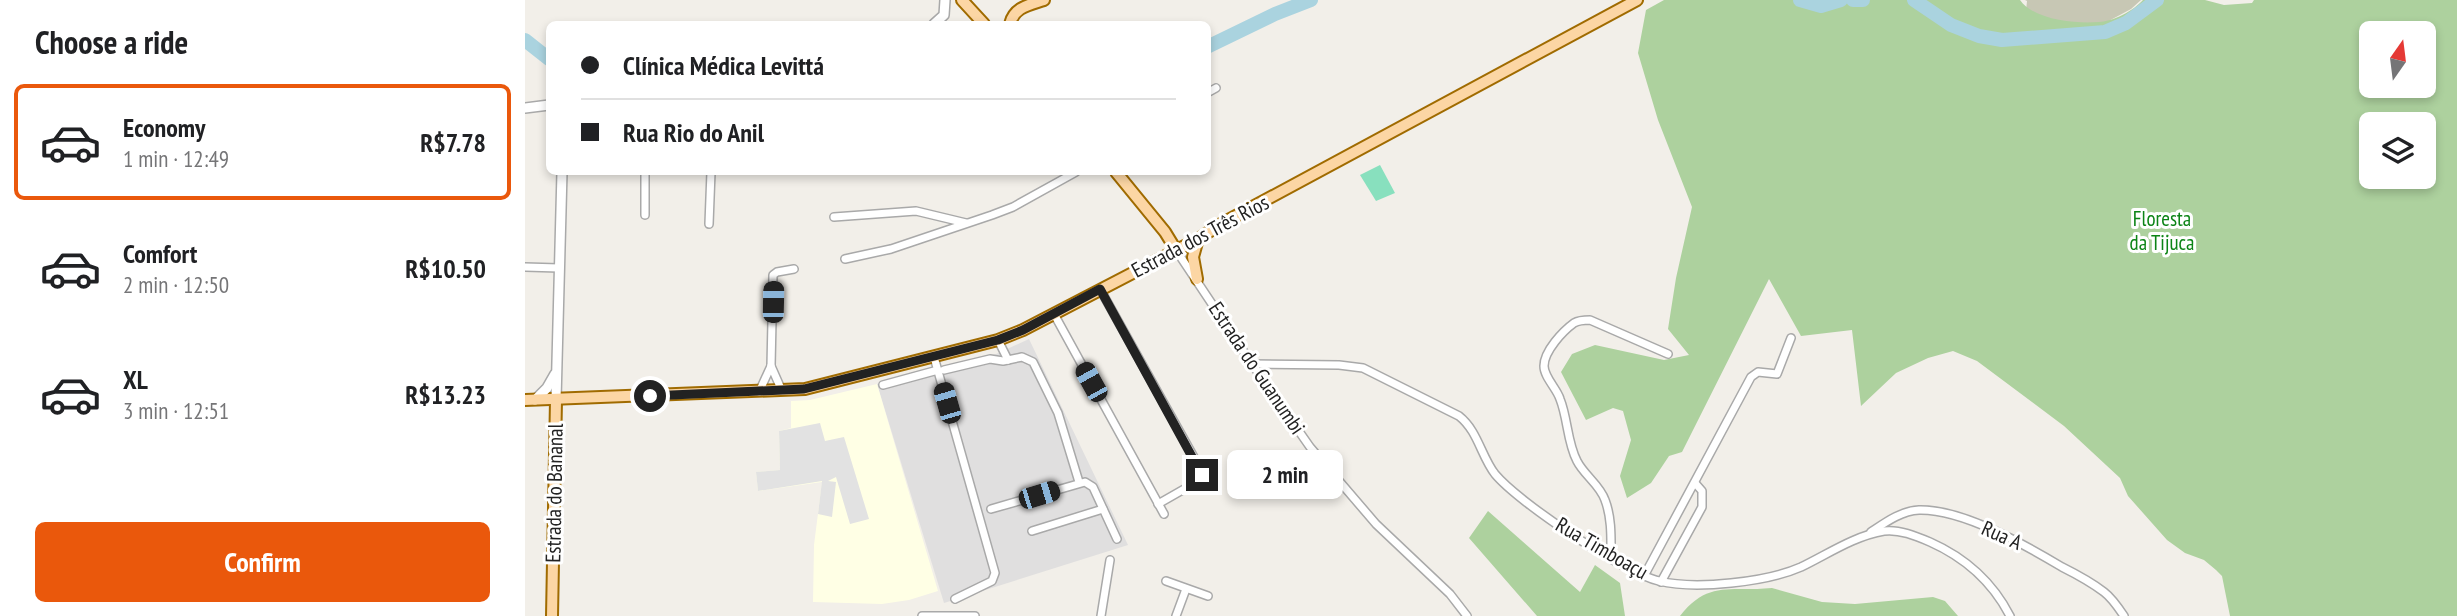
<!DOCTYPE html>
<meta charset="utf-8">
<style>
:root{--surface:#fff;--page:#f6f6f6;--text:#202124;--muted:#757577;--line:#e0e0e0;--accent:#ea580c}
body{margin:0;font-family:"PT Sans Narrow",sans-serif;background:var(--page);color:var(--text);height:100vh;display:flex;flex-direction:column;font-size:26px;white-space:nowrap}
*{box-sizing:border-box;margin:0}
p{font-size:23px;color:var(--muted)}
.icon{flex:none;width:38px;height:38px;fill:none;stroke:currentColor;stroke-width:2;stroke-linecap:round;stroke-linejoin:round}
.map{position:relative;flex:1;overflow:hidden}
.sheet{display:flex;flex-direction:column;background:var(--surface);width:525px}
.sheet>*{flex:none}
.hud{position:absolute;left:21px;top:21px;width:665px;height:154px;border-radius:10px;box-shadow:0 4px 10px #0003;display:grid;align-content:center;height:154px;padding:0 35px;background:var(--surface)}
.needle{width:46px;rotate:14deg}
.tools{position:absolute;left:1834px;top:21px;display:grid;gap:14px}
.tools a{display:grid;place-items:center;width:77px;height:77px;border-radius:10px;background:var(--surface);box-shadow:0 4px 10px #0003;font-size:35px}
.end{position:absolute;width:32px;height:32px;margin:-16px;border:9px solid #222;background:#fff;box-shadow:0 0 0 4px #fff}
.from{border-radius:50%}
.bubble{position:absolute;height:49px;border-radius:10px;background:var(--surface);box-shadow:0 4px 10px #0003;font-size:23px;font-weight:700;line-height:49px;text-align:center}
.car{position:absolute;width:21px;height:42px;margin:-21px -10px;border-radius:9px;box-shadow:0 0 5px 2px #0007;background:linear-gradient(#222 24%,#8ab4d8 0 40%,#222 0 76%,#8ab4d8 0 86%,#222 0)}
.hud b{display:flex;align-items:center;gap:24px;height:66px;font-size:26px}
.hud b+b{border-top:2px solid var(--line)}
.hud i{width:18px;height:18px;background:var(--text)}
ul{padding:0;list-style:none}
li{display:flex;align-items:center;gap:21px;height:116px;margin:0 14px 10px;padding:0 21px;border:4px solid transparent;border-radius:10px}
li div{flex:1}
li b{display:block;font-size:26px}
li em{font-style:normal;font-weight:700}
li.current{border-color:var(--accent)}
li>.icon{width:63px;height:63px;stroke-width:1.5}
h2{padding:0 35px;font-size:32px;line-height:84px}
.cta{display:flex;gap:14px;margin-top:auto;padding:14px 35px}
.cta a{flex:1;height:80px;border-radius:10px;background:var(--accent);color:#fff;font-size:28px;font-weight:700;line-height:80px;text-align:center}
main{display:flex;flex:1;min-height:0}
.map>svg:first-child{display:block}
.residential{fill:#e0dfdf}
.education{fill:#ffffe5}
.construction{fill:#c7c7b4}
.forest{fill:#add19e;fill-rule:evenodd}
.pitch{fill:#88e0be}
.parking{fill:#e2e2e2}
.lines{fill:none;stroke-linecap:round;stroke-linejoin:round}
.river{stroke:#aad3df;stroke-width:14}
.minor-casing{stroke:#a9a9a9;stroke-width:10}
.tertiary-casing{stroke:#a9a9a9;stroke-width:12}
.primary-casing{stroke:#a06b00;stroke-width:14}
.minor{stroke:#fff;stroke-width:7}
.tertiary{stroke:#fff;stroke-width:9}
.primary{stroke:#fcd6a4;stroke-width:10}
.route{stroke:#222;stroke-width:9}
.labels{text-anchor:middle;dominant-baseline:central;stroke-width:6;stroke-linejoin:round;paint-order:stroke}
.park-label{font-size:21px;fill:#0c8416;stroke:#fff}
.street-label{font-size:21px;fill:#222;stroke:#fff}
</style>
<main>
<section class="sheet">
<h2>Choose a ride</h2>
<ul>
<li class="current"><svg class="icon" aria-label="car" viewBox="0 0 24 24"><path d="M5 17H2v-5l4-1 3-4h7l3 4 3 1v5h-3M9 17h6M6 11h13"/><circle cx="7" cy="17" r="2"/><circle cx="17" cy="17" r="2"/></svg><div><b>Economy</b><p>1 min · 12:49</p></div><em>R$7.78</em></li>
<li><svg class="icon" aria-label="car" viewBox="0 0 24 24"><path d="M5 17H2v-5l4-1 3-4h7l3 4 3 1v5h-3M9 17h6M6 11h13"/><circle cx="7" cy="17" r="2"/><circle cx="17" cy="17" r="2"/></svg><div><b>Comfort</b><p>2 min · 12:50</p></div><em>R$10.50</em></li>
<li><svg class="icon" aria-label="car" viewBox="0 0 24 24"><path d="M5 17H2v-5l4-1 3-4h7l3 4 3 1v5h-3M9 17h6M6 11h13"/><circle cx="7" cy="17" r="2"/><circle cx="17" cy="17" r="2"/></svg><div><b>XL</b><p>3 min · 12:51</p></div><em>R$13.23</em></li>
</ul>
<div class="cta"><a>Confirm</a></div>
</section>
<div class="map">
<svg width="1932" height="616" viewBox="0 0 1932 616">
<rect width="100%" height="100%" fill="#f2efe9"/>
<path class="residential" d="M504 339 603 545 419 603 352 384 471 354Z"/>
<path class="education" d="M352 384 413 591 384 600 357 604 288 602 289 545 297 482 233 491 231 472 255 470 254 431 266 428V401L285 400Z"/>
<path class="construction" d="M1500 0H1616L1606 9 1565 31 1501 11 1502 1Z"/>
<g class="forest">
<path d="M1139 0H1495C1509 20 1551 24 1574 22 1589 21 1608 11 1618 0H1680L1699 5 1727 3 1729 0H1932V616H1705L1697 576 1691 570 1679 560 1660 553 1642 540 1603 496 1595 478 1539 426 1452 361 1428 351 1403 358 1371 373 1336 406 1327 330 1276 336 1244 279 1157 452 1144 456 1126 483 1102 498 1095 476 1106 440 1098 411 1088 408 1061 420 1036 372 1047 354 1070 345 1139 360 1164 355 1143 329 1151 278 1167 207 1133 120 1113 53 1121 10ZM1846 33H1899V86H1846ZM1846 124H1899V177H1846Z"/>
<path d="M963 511 1055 592 1070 565 1095 583 1100 616H1012L944 538Z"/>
<path d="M1247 588 1297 602 1330 604 1408 597 1420 601 1433 616H1155C1183 580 1205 592 1247 588Z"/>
</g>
<path class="pitch" d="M855 165 870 193 851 201 835 175Z"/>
<path class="parking" d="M295 423 300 441 319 437 344 519 325 524 311 477 303 481 311 482 307 517 293 514 297 481 233 491 231 472 255 470 254 431Z"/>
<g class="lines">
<g class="river">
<path d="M1275 0 1296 6 1316 0"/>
<path d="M1328 0H1338"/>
<path d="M1389 0 1426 25 1454 36 1477 40 1580 32 1601 23 1632 0"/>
<path d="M0 40 24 59"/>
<path d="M682 47 750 14 786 0"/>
</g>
<g class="minor-casing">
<g id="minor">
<path d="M682 93 691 88"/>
<path d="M120 215V172"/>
<path d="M309 217 391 211 441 223"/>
<path d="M184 224 186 172"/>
<path d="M651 250 727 364 785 447 851 524 925 594 942 616"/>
<path d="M320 259 366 249 467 215 488 207 551 172"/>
<path d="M0 267 34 268"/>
<path d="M575 289 676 470 675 480 633 504"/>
<path d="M529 314 639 514"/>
<path d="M473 340 483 360"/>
<path d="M409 357 470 573 467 581 430 599"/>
<path d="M727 364 814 365 838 368 934 416C953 431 956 456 970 474 994 503 1098 572 1134 581 1171 590 1242 582 1276 567 1303 554 1329 536 1359 531 1374 529 1391 536 1405 542 1441 558 1467 581 1485 616"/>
<path d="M246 366 257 391"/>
<path d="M419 370 465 359 478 361 497 357 508 362 533 413 554 482"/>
<path d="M358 385 413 370"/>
<path d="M234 392 246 366 248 275 252 272 269 269"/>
<path d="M466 509 560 482 568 487 592 539"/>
<path d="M507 531 578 509"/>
<path d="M1346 532C1361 522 1376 511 1394 510 1438 509 1500 545 1537 567 1551 574 1566 582 1579 592 1587 598 1593 607 1599 616"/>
<path d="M1086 558C1086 539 1087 518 1080 500 1075 485 1059 475 1052 461 1042 442 1043 419 1035 399 1032 389 1019 377 1019 366 1019 351 1038 331 1049 323 1054 320 1060 320 1065 320L1143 354"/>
<path d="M1119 576 1226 377 1233 372 1252 374 1266 338"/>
<path d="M641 581 683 596"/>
<path d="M1136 582 1177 507V491L1170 483"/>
<path d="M397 616H450"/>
<path d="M576 616 585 560"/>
<path d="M651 616 661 589"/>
</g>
</g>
<g class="tertiary-casing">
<g id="tertiary">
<path d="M409 24 419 15 420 0"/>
<path d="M0 108 24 105"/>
<path d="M10 400 22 388 30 374"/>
<path d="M31 400 37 172"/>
</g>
</g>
<g class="primary-casing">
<g id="primary">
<path d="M437 0 459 24"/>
<path d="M485 24C489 7 504 5 519 0"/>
<path d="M591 172 640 232 651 250"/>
<path d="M672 279 668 257 673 239"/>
<path d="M0 400 280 389 473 340 498 330 673 239 696 224 1112 0"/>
<path d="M27 616 31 400"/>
</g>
</g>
<use href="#minor" class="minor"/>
<use href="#tertiary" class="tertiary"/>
<use href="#primary" class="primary"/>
</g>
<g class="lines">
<path class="route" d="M125 396 279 389 473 340 498 330 575 289 677 475"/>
</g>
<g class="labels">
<g class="park-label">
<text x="1637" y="218">Floresta<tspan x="1637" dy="24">da Tijuca</tspan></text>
</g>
<g class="street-label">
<text transform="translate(675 236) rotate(-28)">Estrada dos Três Rios</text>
<text transform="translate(732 368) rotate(56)">Estrada do Guanumbi</text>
<text transform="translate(29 493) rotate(-89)">Estrada do Bananal</text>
<text transform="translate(1477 535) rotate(24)">Rua A</text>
<text transform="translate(1077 548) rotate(30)">Rua Timboaçu</text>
</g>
</g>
</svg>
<div class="tools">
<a><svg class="needle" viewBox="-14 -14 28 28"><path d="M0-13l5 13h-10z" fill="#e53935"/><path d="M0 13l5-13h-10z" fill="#757577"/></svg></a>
<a><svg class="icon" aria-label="layers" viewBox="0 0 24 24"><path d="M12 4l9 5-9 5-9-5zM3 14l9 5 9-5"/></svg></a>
</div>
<i class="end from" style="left:125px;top:396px"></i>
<i class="end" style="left:677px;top:475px"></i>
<div class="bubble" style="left:702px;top:450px;width:116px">2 min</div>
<i class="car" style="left:248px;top:302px;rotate:1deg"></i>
<i class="car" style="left:566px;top:382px;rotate:331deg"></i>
<i class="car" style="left:422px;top:403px;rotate:344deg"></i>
<i class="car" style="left:514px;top:495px;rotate:73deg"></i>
<div class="hud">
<b><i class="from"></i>Clínica Médica Levittá</b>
<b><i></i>Rua Rio do Anil</b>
</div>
</div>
</main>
